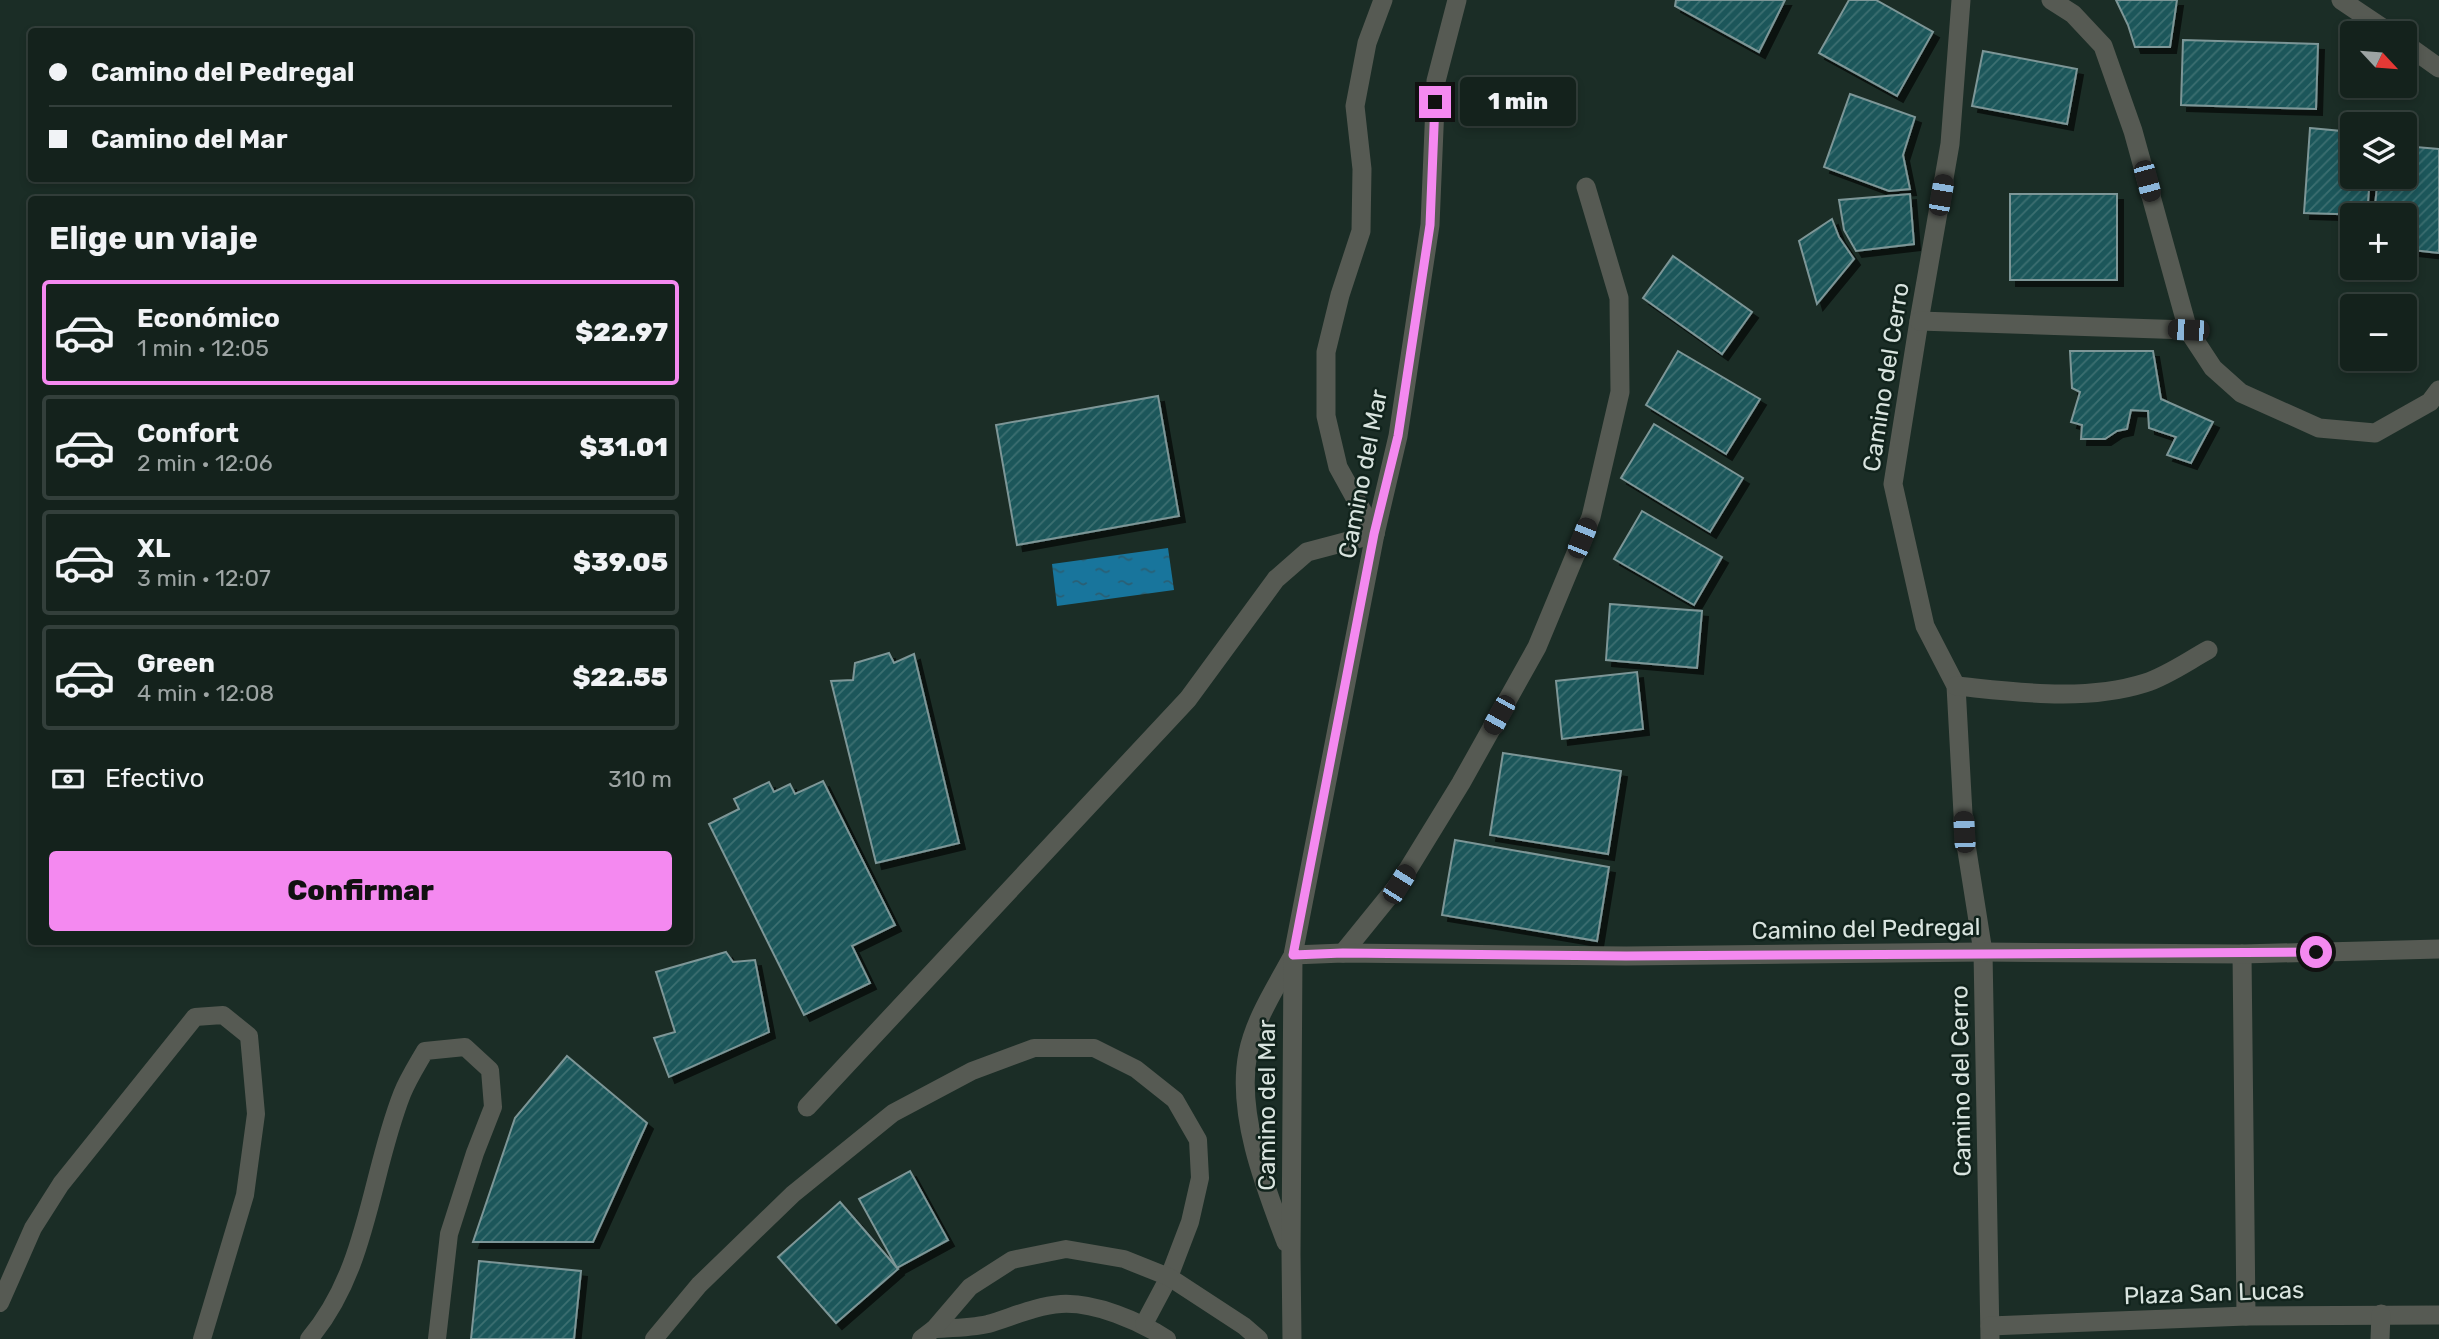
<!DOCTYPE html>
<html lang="es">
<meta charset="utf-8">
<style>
:root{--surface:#14221c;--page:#212f29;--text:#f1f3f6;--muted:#9da4a3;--line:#333f3b;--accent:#f489f0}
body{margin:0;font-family:Rubik,sans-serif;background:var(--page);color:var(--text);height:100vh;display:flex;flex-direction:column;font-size:26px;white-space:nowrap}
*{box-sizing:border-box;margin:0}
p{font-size:23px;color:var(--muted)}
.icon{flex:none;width:38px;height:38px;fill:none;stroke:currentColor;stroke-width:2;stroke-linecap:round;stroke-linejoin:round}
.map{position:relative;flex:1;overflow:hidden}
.side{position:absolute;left:28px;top:196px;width:665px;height:749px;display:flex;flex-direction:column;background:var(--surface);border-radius:7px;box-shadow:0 4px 10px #0003,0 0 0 2px var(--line)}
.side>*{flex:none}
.banner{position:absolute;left:28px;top:28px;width:665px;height:154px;border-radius:7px;box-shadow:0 4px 10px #0003,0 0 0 2px var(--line);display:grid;align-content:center;height:154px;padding:0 21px;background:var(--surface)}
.needle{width:46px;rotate:116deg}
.tools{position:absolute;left:2340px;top:21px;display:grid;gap:14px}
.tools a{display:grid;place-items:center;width:77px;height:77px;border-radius:7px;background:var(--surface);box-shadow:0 4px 10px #0003,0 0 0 2px var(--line);font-size:35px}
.end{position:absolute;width:32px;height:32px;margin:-16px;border:9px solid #f489f0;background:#111;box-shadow:0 0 0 4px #111}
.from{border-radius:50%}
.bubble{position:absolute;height:49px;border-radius:7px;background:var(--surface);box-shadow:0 4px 10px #0003,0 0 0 2px var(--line);font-size:23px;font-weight:800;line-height:49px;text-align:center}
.car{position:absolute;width:21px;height:42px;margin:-21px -10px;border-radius:9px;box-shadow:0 0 5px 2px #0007;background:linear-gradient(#222 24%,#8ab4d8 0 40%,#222 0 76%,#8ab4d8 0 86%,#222 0)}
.banner b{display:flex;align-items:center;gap:24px;height:66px;font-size:26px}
.banner b+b{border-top:2px solid var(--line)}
.banner i{width:18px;height:18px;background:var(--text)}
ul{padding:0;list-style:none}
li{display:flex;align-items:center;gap:21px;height:105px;margin:0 14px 10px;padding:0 7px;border:4px solid var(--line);border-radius:7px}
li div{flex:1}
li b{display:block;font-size:26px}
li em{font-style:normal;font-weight:800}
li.selected{border-color:var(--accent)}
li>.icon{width:63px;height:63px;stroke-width:1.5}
h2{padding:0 21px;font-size:32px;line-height:84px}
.pay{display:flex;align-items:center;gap:18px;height:77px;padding:0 21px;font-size:26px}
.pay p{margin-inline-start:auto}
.primary-button{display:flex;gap:14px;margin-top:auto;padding:14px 21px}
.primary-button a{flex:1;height:80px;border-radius:7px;background:var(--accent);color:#111;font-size:28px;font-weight:800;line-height:80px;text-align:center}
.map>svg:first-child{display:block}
.water{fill:url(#water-ripples)}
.building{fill:url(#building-hatch);stroke:#7d9697;stroke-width:2;filter:url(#shadow)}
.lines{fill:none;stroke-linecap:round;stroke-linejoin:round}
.service{stroke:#565a53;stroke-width:18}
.minor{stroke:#565a53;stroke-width:19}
.route{stroke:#f489f0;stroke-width:9}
.labels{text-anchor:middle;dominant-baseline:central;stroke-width:5;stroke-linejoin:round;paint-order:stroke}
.street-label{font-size:24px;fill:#d9e4df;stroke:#11231c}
</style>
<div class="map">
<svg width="2439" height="1339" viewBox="0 0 2439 1339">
<defs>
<pattern id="water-ripples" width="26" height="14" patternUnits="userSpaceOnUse" patternTransform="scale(1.75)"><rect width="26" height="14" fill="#18759c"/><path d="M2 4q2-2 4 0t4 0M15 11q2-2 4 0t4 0" fill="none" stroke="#2a5f74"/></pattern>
<pattern id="building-hatch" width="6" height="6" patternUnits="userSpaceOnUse" patternTransform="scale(1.75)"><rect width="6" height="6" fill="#1b575a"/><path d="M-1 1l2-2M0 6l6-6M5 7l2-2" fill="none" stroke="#3c6f71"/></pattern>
<filter id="shadow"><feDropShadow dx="6" dy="6" stdDeviation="0" flood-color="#0009"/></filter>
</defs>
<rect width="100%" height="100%" fill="#1b2d26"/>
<path class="water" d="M1168 548 1174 590 1057 606 1052 564Z"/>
<g class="building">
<path d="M1676 0H1785L1759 52 1675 6Z"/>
<path d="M1849 0H1876L1933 32 1897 96 1819 53Z"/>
<path d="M2116 0H2177L2170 47H2135L2128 25Z"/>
<path d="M2183 40 2318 44 2316 109 2181 105Z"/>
<path d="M1983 51 2077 69 2067 124 1972 106Z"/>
<path d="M1850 94 1915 117 1903 155 1910 189 1889 191 1824 167Z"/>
<path d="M2310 128 2352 132V177H2370L2367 215 2304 213Z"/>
<path d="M2404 146 2439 149V253L2404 249V215H2374L2378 177H2404Z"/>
<path d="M1910 194 1914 244 1856 251 1844 230 1839 200Z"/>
<rect x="2010" y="194" width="107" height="86"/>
<path d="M1832 219 1839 237 1854 259 1817 304 1799 241Z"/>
<path d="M1673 256 1752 312 1722 354 1643 298Z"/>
<path d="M1678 351 1760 399 1726 454 1646 405Z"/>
<path d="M2070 351H2153L2161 399 2213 422 2191 463 2167 455 2176 437 2149 428 2148 411 2131 410 2127 429 2117 431 2105 439H2081L2082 425 2071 422 2080 392 2072 388Z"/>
<path d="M1158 396 1179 516 1017 545 996 425Z"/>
<path d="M1654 424 1743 478 1710 532 1621 478Z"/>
<path d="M1642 511 1722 557 1694 605 1614 559Z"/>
<path d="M1610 604 1702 611 1697 668 1606 660Z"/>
<path d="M889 653 894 663 914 654 959 843 876 863 831 681 853 680 855 663Z"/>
<path d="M1637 672 1643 729 1562 739 1556 681Z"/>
<path d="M1503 753 1621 771 1608 854 1490 835Z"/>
<path d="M823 781 895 925 852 946 870 983 804 1015 709 824 739 809 734 799 769 782 774 792 790 784 795 794Z"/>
<path d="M1455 840 1609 867 1597 941 1442 915Z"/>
<path d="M726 952 733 962 755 960 769 1032 669 1077 654 1038 675 1032 656 972Z"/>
<path d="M567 1056 647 1123 593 1242H473L515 1118Z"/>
<path d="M910 1171 948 1240 897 1268 859 1199Z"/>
<path d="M840 1202 898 1269 836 1323 778 1257Z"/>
<path d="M479 1261 581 1271 574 1339H471Z"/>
</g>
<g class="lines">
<g class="service">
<path d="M0 1303 33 1228 61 1184 195 1017 223 1015 249 1036 256 1114 245 1195 202 1339"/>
<path d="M934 1329C951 1328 971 1328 988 1324 1012 1317 1035 1306 1061 1304 1095 1302 1139 1321 1167 1339"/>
<path d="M309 1339C368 1270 370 1175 402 1094 408 1079 417 1065 425 1051L465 1047 490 1070 493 1107 475 1153 449 1234 437 1339"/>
<path d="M654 1339 699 1285 793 1194 893 1113 972 1071 1034 1048H1094L1136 1069 1175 1100 1198 1140 1200 1178 1190 1222 1169 1277 1144 1324"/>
<path d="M921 1339 934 1329 970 1287 1012 1260 1066 1249 1124 1259 1169 1277 1244 1326 1259 1339"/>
</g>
<g class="minor">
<path d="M1961 0 1950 144 1919 321 1893 484 1925 626 1956 686 1964 832 1983 952 1990 1339"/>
<path d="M2051 0 2073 14 2103 46 2133 131 2188 330 2213 368 2241 393 2319 428 2375 433 2430 402 2439 390"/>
<path d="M2341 0 2390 33"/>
<path d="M2404 43 2439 68"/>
<path d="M1919 321 2188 330"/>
<path d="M1375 534 1338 467 1326 416V352L1340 295 1361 231 1362 169 1355 106 1367 43 1383 0"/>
<path d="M1956 686C2017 692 2085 702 2145 683 2167 676 2188 661 2208 650"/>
<path d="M1343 953 1399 884 1461 783 1537 647 1591 517 1620 392 1619 298 1586 187"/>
<path d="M2242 954 2246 1316"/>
<path d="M1293 955 1343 953 1626 956 1983 952 2242 954 2439 949"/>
<path d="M807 1107 1188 699 1276 579 1307 552 1375 534"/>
<path d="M1286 1242C1265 1187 1236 1113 1248 1053 1255 1019 1275 989 1291 959"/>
<path d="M1990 1326 2246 1316 2439 1315"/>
<path d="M1292 1339 1291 1254 1293 955 1375 534 1398 436 1430 225 1436 81 1457 0"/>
<path d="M2380 1339 2381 1314"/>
</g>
</g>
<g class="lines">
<path class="route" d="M1435 102 1430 225 1398 436 1374 534 1293 955 1343 953 1626 956 2316 952"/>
</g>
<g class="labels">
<g class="street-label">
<text transform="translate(1886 377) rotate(-81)">Camino del Cerro</text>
<text transform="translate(1363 474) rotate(-79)">Camino del Mar</text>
<text transform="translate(1866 929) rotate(-1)">Camino del Pedregal</text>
<text transform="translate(1961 1081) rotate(-91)">Camino del Cerro</text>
<text transform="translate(1267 1105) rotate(-90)">Camino del Mar</text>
<text transform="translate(2214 1293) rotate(-2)">Plaza San Lucas</text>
</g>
</g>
</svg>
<div class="tools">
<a><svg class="needle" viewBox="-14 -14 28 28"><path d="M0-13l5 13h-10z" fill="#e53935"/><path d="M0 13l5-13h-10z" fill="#9da4a3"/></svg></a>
<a><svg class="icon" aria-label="layers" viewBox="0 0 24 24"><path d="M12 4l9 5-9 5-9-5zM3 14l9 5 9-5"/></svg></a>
<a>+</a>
<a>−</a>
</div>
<i class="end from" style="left:2316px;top:952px"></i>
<i class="end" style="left:1435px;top:102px"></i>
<div class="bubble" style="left:1460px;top:77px;width:116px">1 min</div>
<i class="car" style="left:2147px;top:181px;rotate:165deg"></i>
<i class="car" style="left:1941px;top:195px;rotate:10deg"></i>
<i class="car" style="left:2188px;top:330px;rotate:272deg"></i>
<i class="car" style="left:1582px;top:538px;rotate:22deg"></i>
<i class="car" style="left:1499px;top:715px;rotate:209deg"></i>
<i class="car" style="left:1964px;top:832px;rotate:357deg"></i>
<i class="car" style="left:1399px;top:884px;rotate:32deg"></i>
<div class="banner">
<b><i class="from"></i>Camino del Pedregal</b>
<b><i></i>Camino del Mar</b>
</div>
<section class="side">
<h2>Elige un viaje</h2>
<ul>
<li class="selected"><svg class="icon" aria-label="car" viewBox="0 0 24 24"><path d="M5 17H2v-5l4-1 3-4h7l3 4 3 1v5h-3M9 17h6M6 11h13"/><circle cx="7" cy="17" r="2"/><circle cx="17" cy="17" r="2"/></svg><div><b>Económico</b><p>1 min · 12:05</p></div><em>$22.97</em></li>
<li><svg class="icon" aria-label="car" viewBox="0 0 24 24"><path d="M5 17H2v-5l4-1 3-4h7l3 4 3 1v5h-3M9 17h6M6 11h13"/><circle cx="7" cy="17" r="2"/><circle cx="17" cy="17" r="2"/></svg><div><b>Confort</b><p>2 min · 12:06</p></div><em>$31.01</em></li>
<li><svg class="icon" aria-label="car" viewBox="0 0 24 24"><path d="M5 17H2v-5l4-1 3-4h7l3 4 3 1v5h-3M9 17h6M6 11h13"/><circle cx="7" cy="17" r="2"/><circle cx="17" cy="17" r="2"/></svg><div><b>XL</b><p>3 min · 12:07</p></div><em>$39.05</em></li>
<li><svg class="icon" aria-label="car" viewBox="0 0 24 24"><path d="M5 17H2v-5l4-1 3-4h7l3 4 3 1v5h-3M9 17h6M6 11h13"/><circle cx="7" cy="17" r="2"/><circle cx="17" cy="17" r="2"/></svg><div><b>Green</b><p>4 min · 12:08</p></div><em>$22.55</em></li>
</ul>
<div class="pay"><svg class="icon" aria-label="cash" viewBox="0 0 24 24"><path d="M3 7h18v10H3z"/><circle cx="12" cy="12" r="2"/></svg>Efectivo<p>310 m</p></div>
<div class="primary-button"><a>Confirmar</a></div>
</section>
</div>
